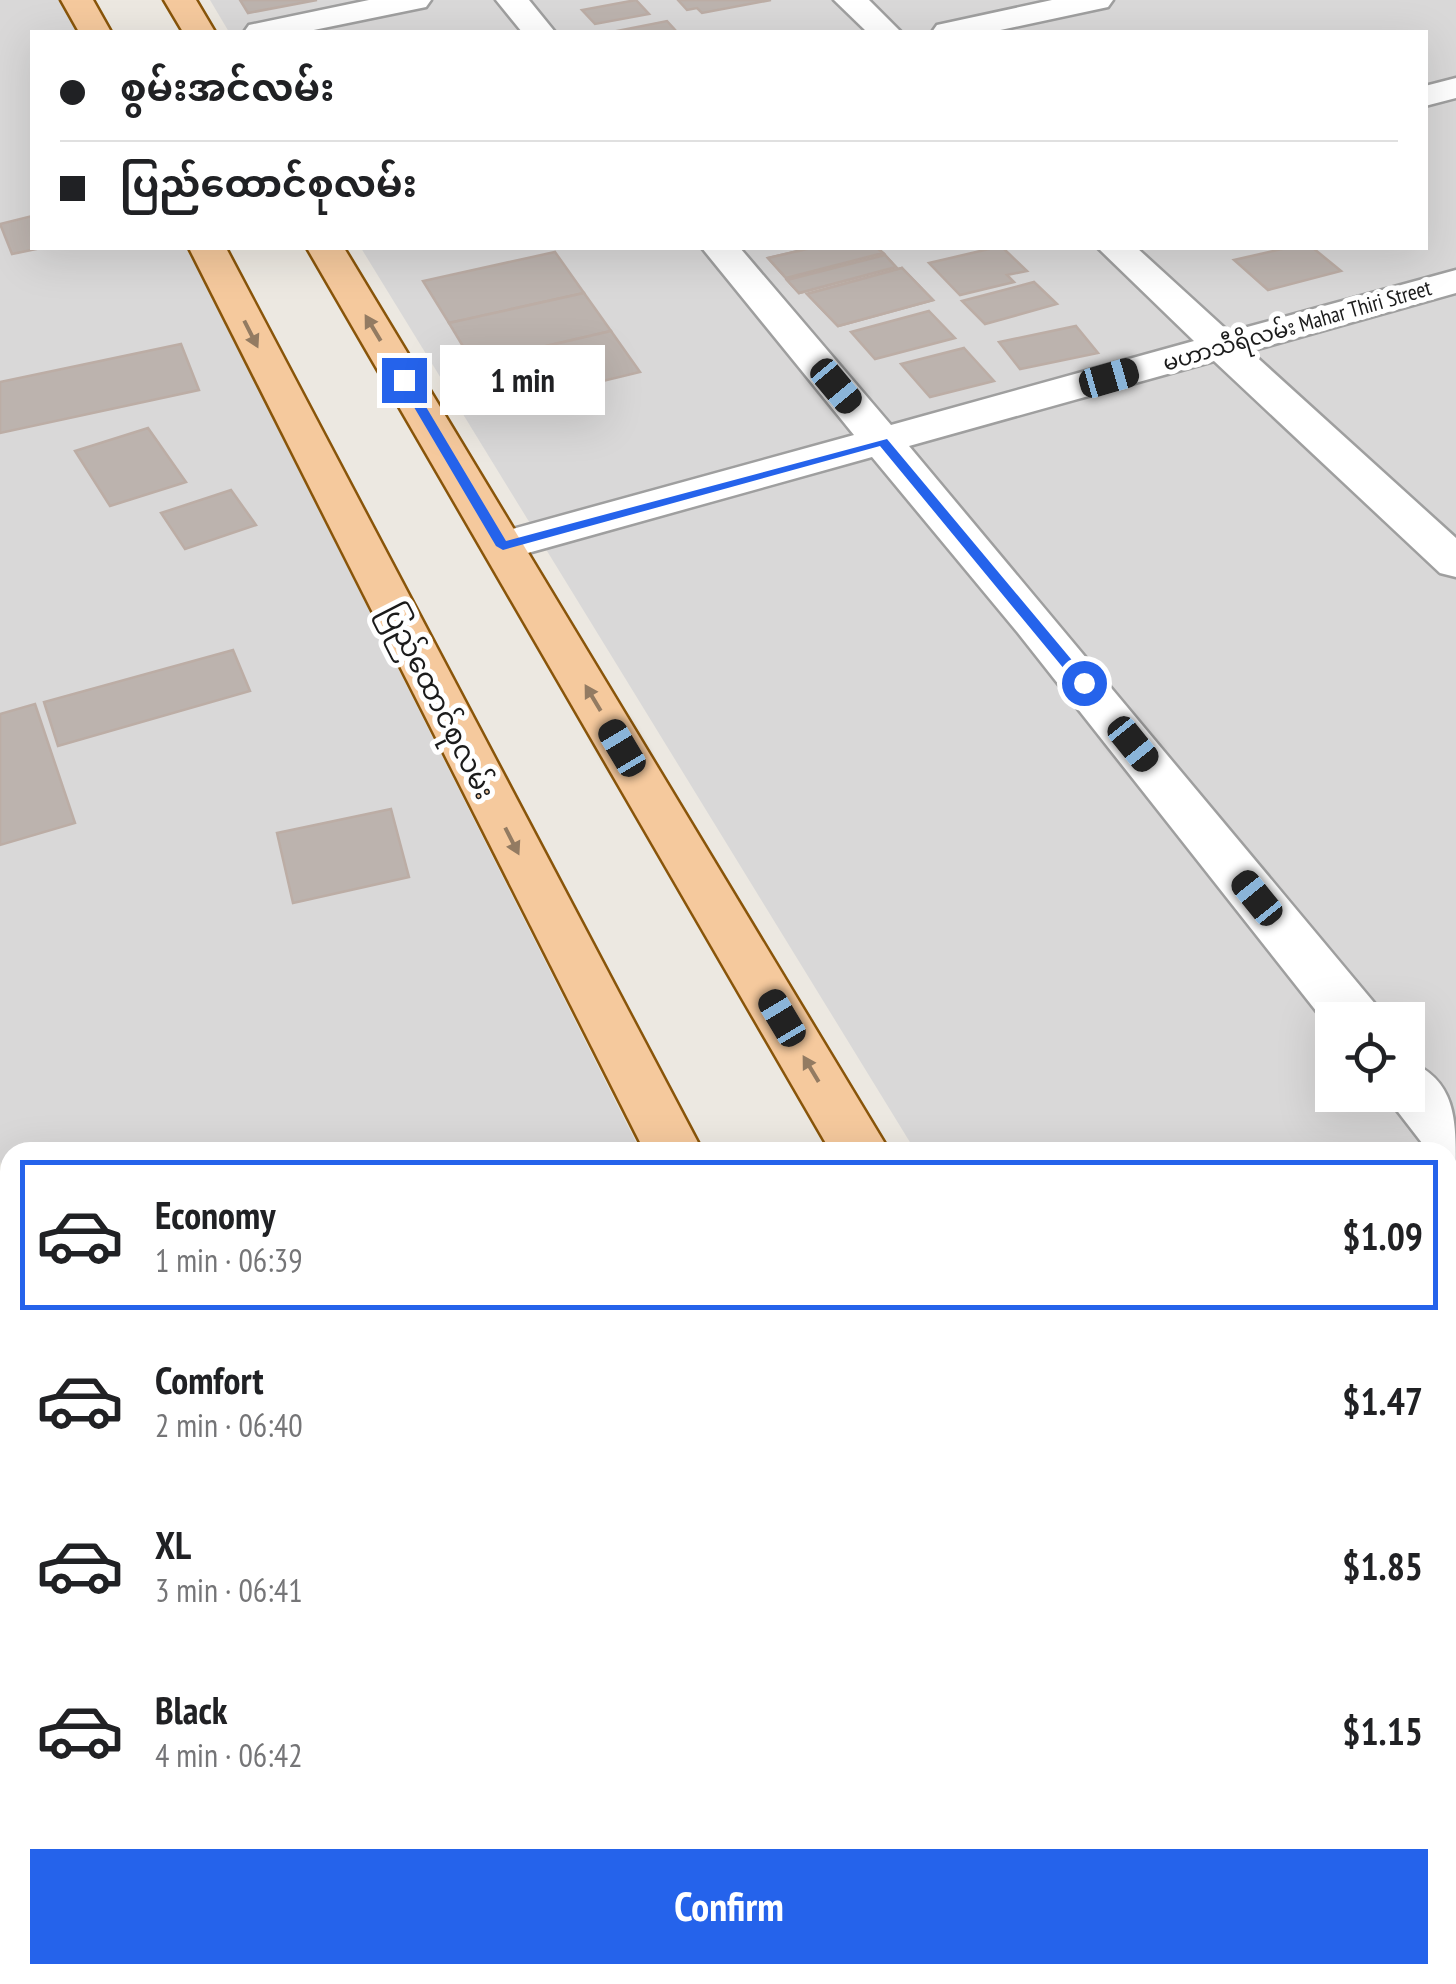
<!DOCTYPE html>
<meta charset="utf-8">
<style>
:root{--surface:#fff;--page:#f6f6f6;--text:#202124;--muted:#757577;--line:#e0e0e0;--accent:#2563eb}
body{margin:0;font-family:"PT Sans Narrow","Noto Sans Myanmar",sans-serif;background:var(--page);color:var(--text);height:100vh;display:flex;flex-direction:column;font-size:38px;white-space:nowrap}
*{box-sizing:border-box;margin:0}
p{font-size:32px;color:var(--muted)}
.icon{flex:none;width:55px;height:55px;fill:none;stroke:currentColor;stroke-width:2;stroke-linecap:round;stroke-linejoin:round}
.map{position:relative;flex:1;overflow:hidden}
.drawer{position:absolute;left:0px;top:1142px;width:1458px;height:842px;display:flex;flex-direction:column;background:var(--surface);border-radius:30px 30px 0 0;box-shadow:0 10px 40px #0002}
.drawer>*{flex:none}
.guide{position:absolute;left:30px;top:30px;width:1398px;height:220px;border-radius:0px;box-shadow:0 10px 40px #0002;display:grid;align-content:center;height:220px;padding:0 30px;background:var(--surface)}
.controls{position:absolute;left:1315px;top:1002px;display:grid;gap:20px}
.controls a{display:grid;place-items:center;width:110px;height:110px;border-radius:0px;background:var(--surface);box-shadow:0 10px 40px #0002;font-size:50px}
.end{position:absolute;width:45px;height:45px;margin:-22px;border:12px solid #2563eb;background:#fff;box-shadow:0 0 0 5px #fff}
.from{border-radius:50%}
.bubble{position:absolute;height:70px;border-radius:0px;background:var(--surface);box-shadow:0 10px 40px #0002;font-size:32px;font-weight:600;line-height:70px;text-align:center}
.car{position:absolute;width:30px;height:60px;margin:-30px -15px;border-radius:12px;box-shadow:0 0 8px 2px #0007;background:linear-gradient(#222 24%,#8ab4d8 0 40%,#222 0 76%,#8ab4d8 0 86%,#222 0)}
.guide b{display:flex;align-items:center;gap:35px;height:95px;font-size:38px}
.guide b+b{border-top:2px solid var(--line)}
.guide i{width:25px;height:25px;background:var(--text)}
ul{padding:18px 0 0;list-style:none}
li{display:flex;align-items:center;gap:30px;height:150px;margin:0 20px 15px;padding:0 10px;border:5px solid transparent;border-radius:0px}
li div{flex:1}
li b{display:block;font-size:38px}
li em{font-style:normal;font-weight:600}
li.current{border-color:var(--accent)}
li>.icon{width:90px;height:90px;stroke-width:1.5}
.primary-button{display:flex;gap:20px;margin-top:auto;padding:20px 30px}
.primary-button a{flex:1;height:115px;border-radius:0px;background:var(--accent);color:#fff;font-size:40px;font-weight:600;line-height:115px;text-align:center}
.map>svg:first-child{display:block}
.residential{fill:#d9d8d8;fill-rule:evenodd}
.building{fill:#bcb3ae;stroke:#bcada5;stroke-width:2.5}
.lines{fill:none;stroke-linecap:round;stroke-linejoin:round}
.street-casing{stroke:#9f9f9f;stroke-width:5}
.primary-casing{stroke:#89550a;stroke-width:5}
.street{fill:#fff;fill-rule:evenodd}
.primary{fill:#f5c99d;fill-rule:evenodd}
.oneway{fill:#937b62}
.route{fill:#2563eb}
.labels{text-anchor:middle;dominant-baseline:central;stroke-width:10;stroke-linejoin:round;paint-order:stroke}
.far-street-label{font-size:22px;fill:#1b1b1b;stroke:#fff}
.street-label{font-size:28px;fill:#1b1b1b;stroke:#fff}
</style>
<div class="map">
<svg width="1456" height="1984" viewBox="0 0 1456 1984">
<rect width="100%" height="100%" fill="#ece8e1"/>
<g class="residential">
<path d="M0 0H61L77 32H32V248H187L641 1152H10V1201L0 1161Z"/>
<path d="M210 0H1456V1984H1426L1421 1975H1448V1152H916L361 248H1425V32H229ZM1332 1020H1408V1095H1332Z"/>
<path d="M207 1975H1050L1054 1984H209Z"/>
</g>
<g class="building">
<path d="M240 0H317L248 13Z"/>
<path d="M636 0 649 14 595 24 582 10Z"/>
<path d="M678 0H771L702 13 697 8 687 10Z"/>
<path d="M667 21 677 32H612Z"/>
<path d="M32 216V248H41L12 254 0 224Z"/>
<path d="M811 248H877L883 253 786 278 768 258Z"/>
<path d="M811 248H877L883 253 786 278 768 258Z"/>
<path d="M993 248H1003L1027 271 1007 275 1014 282 960 295 929 263Z"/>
<path d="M1286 248H1313L1341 271 1268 290 1234 260Z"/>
<path d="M555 252 584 293 449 323 423 281Z"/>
<path d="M885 255 896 267 799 293 787 280Z"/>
<path d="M885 255 896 267 799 293 787 280Z"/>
<path d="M902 268 933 300 838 326 807 294Z"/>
<path d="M902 268 933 300 838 326 807 294Z"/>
<path d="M1034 282 1057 304 985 324 962 301Z"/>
<path d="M584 293 611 331 473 363 449 323Z"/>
<path d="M929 311 955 338 875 359 851 332Z"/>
<path d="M1076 326 1098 353 1020 369 999 342Z"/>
<path d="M611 331 640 372 500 406 473 363Z"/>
<path d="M181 344 199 390 0 433V382Z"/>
<path d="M964 348 994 381 930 397 901 364Z"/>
<path d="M148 428 186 482 110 506 75 451Z"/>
<path d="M231 490 256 525 185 549 161 513Z"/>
<path d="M233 650 250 691 58 746 44 702Z"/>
<path d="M35 704 75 823 0 845V714Z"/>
<path d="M391 809 409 877 293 903 277 833Z"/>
<path d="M704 1975H955L959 1984H686Z"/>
</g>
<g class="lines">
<g class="street-casing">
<g id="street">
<path d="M369 0H431L426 7 304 32H244L249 25Z"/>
<path d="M496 0H529L555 32H522Z"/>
<path d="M834 0H869L901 32H867Z"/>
<path d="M1052 0H1113L1108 7 991 32H932L937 25Z"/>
<path d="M1456 78V98L1425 106V86Z"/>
<path d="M702 248H740L891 425 1194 341 1098 248H1137L1229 332 1456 270V293L1250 351 1456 538V577L1440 573 1214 361 909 446 1376 1005 1384 1020H1332V1031L1018 633 872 457 503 560 487 556 481 546 487 536 854 435Z"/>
<path d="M1408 1061C1456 1080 1456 1119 1456 1168L1448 1165V1152H1429L1385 1095H1408Z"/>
<path d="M1456 1327V1384L1448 1387V1330Z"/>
</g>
</g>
<g class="primary-casing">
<g id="primary">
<path d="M61 0H93L111 32H79Z"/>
<path d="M164 0H196L215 32H183Z"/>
<path d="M189 248H226L703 1152H645Z"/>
<path d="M307 248H344L890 1152H831Z"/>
<path d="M1066 1975H1145L1149 1984H1070Z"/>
<path d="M1310 1975H1390L1394 1984H1314Z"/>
</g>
</g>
<use href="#street" class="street"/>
<use href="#primary" class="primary"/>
</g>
<defs><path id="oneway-solid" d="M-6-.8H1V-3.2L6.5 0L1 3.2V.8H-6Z" transform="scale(2.5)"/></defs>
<g class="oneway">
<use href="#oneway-solid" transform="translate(373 328) rotate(-121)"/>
<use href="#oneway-solid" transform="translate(251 334) rotate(63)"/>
<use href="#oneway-solid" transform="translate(593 698) rotate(-121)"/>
<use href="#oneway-solid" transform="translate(512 841) rotate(63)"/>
<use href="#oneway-solid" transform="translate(811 1069) rotate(-121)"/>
</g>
<path class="route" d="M404 377 410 380 506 541 887 439 1091 683 1079 687 880 446 503 550 496 546 398 380Z"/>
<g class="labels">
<g class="far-street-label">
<text transform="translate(1297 325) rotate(-16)">မဟာသီရိလမ်း Mahar Thiri Street</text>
</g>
<g class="street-label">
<text transform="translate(439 701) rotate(63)">ပြည်ထောင်စုလမ်း</text>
</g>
</g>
</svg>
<div class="controls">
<a><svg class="icon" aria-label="locate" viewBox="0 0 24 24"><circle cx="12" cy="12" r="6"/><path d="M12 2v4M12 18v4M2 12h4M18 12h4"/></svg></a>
</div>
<i class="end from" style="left:1084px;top:683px"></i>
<i class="end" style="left:404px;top:380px"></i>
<div class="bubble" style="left:440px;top:345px;width:165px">1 min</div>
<i class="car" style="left:1109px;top:378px;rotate:74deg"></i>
<i class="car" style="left:836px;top:386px;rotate:140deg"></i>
<i class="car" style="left:1133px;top:744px;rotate:141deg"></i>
<i class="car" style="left:622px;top:748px;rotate:329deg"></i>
<i class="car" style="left:1257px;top:898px;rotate:321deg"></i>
<i class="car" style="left:782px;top:1018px;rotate:329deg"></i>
<div class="guide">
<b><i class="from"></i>စွမ်းအင်လမ်း</b>
<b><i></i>ပြည်ထောင်စုလမ်း</b>
</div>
<section class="drawer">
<ul>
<li class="current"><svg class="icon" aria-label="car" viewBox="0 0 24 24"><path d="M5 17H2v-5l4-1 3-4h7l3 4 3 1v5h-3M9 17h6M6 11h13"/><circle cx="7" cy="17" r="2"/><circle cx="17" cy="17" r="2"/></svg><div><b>Economy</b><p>1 min · 06:39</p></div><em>$1.09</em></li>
<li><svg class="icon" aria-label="car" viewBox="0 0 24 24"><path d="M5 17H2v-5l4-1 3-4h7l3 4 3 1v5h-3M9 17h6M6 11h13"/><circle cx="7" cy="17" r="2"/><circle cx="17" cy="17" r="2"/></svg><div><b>Comfort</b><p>2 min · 06:40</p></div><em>$1.47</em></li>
<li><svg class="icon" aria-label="car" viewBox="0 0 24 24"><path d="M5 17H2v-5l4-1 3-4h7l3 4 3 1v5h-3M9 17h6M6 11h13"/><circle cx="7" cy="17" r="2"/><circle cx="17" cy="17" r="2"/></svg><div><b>XL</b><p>3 min · 06:41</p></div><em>$1.85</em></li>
<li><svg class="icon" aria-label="car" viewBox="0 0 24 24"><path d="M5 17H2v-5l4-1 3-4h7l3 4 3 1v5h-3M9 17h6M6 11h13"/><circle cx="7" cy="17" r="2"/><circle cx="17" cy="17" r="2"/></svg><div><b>Black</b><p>4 min · 06:42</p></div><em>$1.15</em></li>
</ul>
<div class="primary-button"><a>Confirm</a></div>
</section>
</div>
